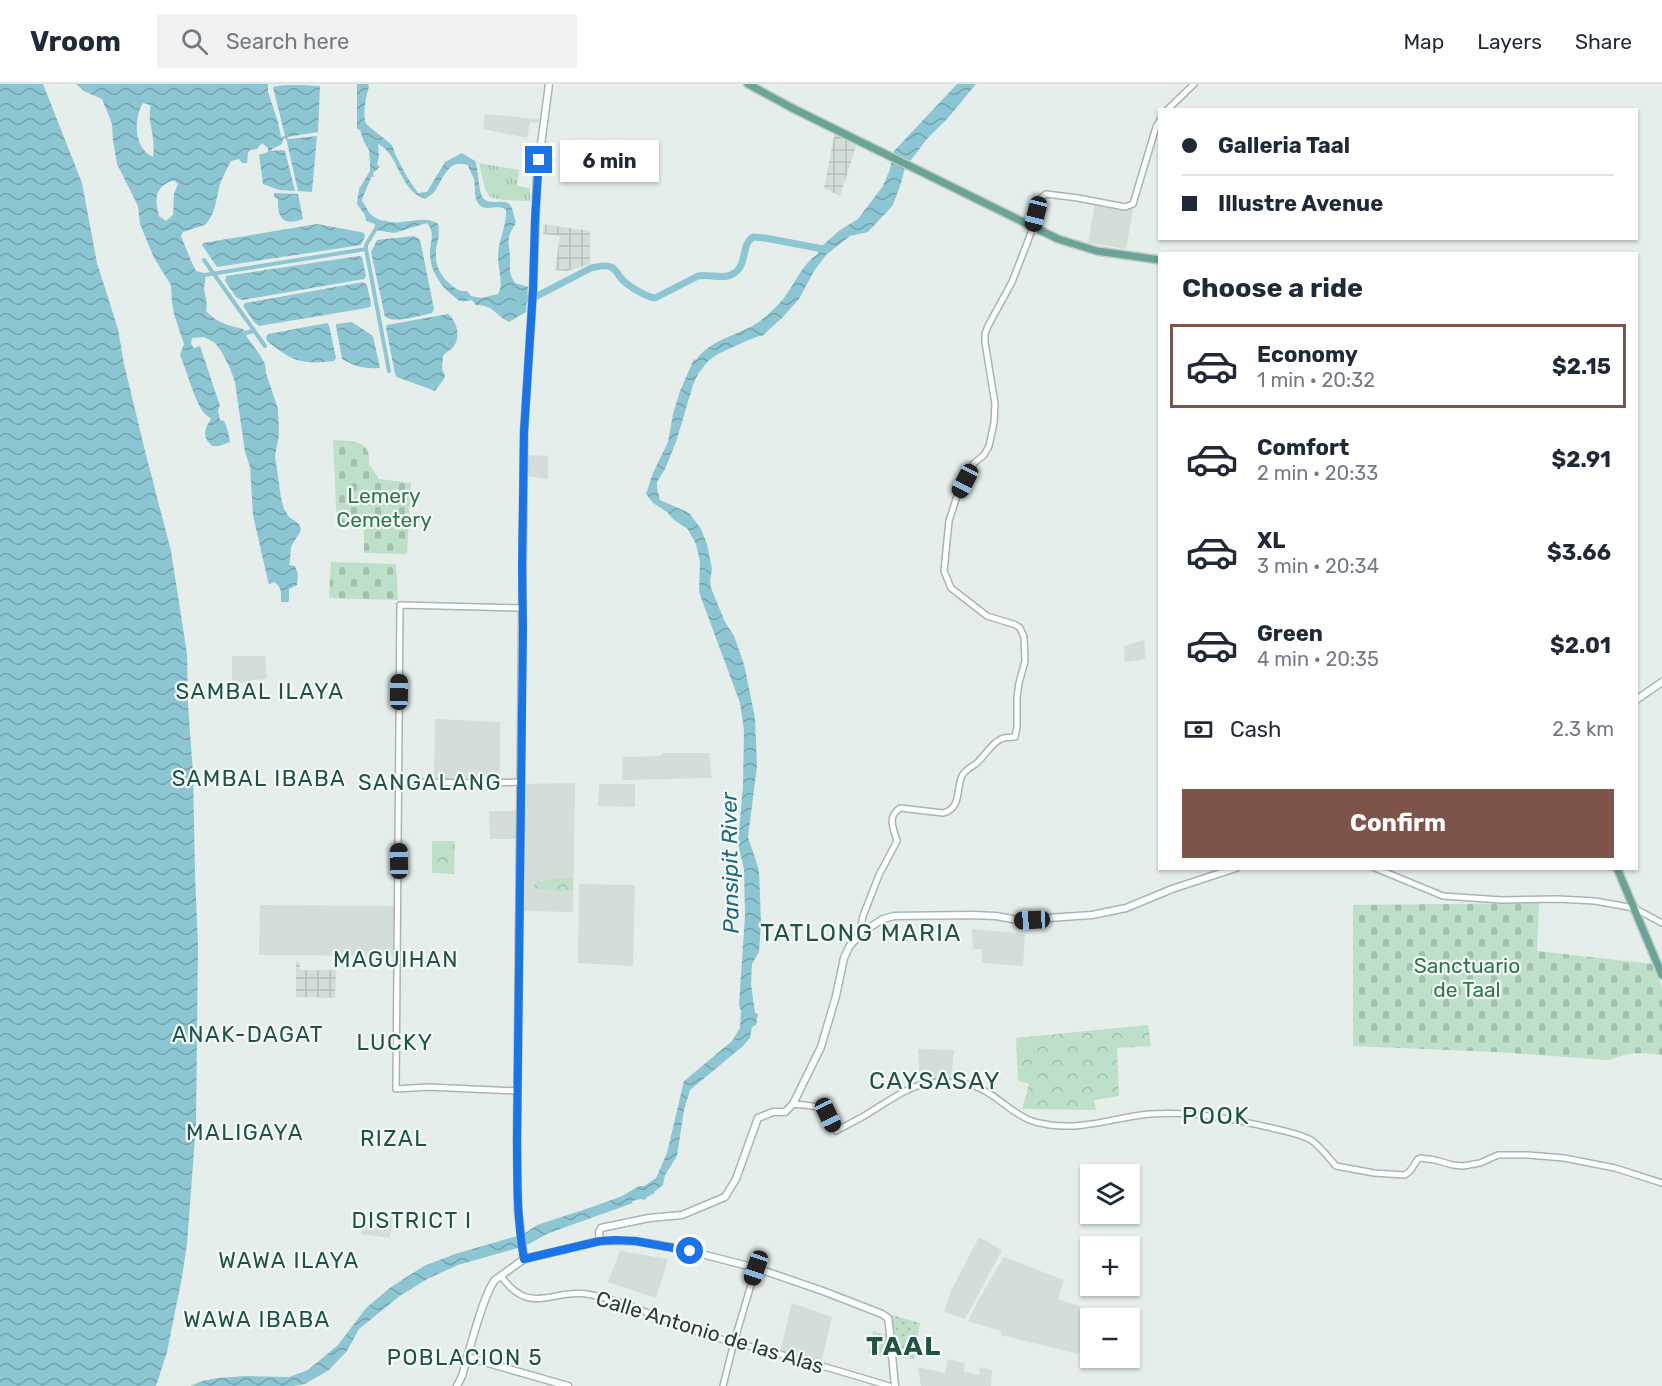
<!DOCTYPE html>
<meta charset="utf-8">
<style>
:root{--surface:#fff;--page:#f2f2f3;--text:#1f2937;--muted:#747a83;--line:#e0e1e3;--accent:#7e5349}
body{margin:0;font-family:Rubik,sans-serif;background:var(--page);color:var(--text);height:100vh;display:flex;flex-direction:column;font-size:22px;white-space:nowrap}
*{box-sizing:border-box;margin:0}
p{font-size:20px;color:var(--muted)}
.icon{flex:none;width:33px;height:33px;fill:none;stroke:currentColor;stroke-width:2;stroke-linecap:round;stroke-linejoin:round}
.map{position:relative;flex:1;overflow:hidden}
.side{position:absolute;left:1158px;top:168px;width:480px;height:618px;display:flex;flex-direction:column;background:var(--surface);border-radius:0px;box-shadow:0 2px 4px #0004}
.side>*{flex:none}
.guide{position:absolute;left:1158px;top:24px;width:480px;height:132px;border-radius:0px;box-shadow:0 2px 4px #0004;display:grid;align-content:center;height:132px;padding:0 24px;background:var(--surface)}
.buttons{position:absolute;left:1080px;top:1080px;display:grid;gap:12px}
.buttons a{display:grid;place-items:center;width:60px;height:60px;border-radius:0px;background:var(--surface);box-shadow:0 2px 4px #0004;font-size:30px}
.end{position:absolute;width:27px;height:27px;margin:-14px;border:8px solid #1a73e8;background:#fff;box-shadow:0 0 0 3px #fff}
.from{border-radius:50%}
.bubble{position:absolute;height:42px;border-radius:0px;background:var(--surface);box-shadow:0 2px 4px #0004;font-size:20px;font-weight:700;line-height:42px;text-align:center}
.car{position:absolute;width:18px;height:36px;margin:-18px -9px;border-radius:8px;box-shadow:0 0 4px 2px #0007;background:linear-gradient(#222 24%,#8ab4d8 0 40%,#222 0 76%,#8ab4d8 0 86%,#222 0)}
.guide b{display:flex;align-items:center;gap:21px;height:57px;font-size:22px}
.guide b+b{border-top:2px solid var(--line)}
.guide i{width:15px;height:15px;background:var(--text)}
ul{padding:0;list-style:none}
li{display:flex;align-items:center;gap:18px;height:84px;margin:0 12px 9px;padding:0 12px;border:3px solid transparent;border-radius:0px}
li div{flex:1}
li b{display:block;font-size:22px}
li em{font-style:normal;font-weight:700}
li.active{border-color:var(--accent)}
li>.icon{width:54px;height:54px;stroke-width:1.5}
h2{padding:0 24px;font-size:27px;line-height:72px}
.pay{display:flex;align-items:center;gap:15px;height:66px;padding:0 24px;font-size:22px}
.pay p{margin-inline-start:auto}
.primary-button{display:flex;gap:12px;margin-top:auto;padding:12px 24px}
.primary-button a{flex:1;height:69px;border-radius:0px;background:var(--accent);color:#fff;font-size:24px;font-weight:700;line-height:69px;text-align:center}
header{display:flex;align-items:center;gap:36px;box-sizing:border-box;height:84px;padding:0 30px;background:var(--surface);border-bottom:2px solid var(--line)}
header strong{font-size:28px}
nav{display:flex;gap:33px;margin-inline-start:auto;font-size:21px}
.search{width:420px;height:54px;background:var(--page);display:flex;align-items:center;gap:15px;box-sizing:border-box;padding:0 21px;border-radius:0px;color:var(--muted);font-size:22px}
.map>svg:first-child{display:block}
.built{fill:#d3ded9}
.industrial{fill:url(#industrial-grid)}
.grass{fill:url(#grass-tufts)}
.forest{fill:url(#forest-crowns)}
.cemetery{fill:url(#cemetery-stones)}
.park{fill:url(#park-dots)}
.water{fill:url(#water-waves);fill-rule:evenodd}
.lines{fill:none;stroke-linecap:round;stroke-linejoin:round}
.canal{stroke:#8dc6d3;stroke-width:4}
.river{stroke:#8dc6d3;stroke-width:7}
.tertiary-casing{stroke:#a7b6b1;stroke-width:8}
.secondary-casing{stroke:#a3bab2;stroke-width:9}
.primary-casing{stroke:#c1cac8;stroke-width:10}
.tertiary{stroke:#fff;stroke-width:5}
.secondary{stroke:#fff;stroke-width:6}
.primary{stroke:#69a496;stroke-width:7}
.route{stroke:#1a73e8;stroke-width:8}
.labels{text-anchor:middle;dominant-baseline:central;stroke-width:4.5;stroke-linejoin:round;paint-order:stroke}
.park-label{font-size:21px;fill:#2d784c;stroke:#f5faf8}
.street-label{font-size:21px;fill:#234039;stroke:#f5faf8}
.neighbourhood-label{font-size:22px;letter-spacing:1.5px;fill:#1f5348;stroke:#f5faf8}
.water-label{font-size:22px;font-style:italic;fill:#1c6a7d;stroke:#f5faf8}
.quarter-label{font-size:24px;letter-spacing:1.5px;fill:#1f5348;stroke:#f5faf8}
.district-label{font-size:27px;font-weight:bold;letter-spacing:1.5px;fill:#1f5348;stroke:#f5faf8}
</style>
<header>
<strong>Vroom</strong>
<div class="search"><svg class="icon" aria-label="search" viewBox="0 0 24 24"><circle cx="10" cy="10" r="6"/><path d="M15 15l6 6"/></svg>Search here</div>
<nav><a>Map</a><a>Layers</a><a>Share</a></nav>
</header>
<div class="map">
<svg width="1662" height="1302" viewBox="0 0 1662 1302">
<defs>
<pattern id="industrial-grid" width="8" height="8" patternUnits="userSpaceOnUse" patternTransform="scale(1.5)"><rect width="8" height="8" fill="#d3ded9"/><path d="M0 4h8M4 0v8" fill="none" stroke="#b5c0bb"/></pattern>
<pattern id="grass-tufts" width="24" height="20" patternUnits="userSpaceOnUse" patternTransform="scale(1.5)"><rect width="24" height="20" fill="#bedfc8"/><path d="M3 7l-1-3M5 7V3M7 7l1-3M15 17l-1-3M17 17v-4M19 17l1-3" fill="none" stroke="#a3c0ad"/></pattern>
<pattern id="forest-crowns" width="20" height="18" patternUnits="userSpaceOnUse" patternTransform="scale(1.5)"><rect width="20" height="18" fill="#bedfc8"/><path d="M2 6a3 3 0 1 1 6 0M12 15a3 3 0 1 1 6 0" fill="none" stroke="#a3c0ad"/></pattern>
<pattern id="cemetery-stones" width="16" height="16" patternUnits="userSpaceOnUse" patternTransform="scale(1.5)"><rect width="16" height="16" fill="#bedfc8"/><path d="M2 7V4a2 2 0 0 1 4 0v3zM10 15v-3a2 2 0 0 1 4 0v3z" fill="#a3c0ad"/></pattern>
<pattern id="park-dots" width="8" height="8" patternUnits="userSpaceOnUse" patternTransform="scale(1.5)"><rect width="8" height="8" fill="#bedfc8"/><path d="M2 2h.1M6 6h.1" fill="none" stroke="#a3c0ad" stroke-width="1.8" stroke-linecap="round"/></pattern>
<pattern id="water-waves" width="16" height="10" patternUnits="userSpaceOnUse" patternTransform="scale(1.5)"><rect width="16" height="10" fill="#8dc6d3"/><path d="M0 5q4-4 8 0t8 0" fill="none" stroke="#73a2ac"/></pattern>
</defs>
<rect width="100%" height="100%" fill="#e5eeea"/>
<g class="built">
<path d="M485 30 539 35 538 39 530 38 527 54 483 45Z"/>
<path d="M1095 119 1133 125 1126 165 1088 159Z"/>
<path d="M528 371 548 372V395L528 392Z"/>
<path d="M1144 556 1146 575 1125 578 1124 562Z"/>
<path d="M232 572H265L267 595 253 596 251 598 232 599Z"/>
<path d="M435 635 500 638V698L434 697Z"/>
<path d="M662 669H709L712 694 622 696 623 673 661 672Z"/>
<path d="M574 699 575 700 573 828 522 827 523 700Z"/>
<path d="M599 700H635V723L598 722Z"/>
<path d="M489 727H516V755H490Z"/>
<path d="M579 800 635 801 633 882 578 879Z"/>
<path d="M260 821 397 822 394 872 259 871Z"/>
<path d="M972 845 1025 850 1023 882 982 879V865H973Z"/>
<path d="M918 965 954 966 951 997 920 999Z"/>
<path d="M393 1132 390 1154 361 1150 363 1133Z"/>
<path d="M979 1153 1002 1166 965 1235 944 1228 951 1207Z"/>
<path d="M620 1167 668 1175 656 1214 608 1198Z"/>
<path d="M1004 1173 1064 1196 1058 1215 1087 1225 1079 1270 1001 1251V1247L968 1237 980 1213Z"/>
<path d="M792 1219 832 1233 821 1279 780 1268Z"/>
<path d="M948 1275 965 1279 964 1288 979 1291 980 1283 992 1286 991 1302H921L918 1283 945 1289Z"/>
</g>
<g class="industrial">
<path d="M835 48 857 59 840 112 824 104Z"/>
<path d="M543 140 590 147V180L567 187 555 186 560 152 543 150Z"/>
<path d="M296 878H299L300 886H336L335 914 296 913Z"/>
</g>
<path class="grass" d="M479 79 519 86 517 102 530 104V117L503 116 490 113 485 105Z"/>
<g class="forest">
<path d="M432 757H455L454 790 432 789Z"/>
<path d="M573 794V806L559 807 534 804V799L547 797 549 795Z"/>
<path d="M1148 941 1151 962 1117 964 1119 1012 1094 1016 1096 1026 1022 1025 1029 1000 1018 997 1016 954Z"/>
</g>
<g class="cemetery">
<path d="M333 356C351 357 372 356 369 380L379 395 411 399 407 470 364 469V442L337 441Z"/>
<path d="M331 478 396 480 398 516 329 514Z"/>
<path d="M1539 819 1537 867 1652 880 1662 903V971C1640 969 1631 967 1610 976L1496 968 1353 962V821Z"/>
</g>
<g class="park">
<path d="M892 1231 920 1239 914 1275 895 1273Z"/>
<path d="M873 1247 889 1252 891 1275 868 1269Z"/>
</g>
<g class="water">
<path d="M0 0H43L82 99 97 179 118 245 124 280 145 367 171 467 187 570 188 621 193 689 195 790 198 861 196 1040 187 1160 182 1193 167 1268 156 1302H0Z"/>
<path d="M76 0H268V8L278 38 281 53 285 52 273 3C286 0 304 1 320 2L318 48 287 53 288 55 317 52 312 108 298 107 286 54 283 55 282 60 272 65 271 67 282 66 285 67 295 107 279 106 263 100 259 71 268 68V64L262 59 257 65 250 66 248 69 247 79H242L239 75 231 77C227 85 223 92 220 100 216 115 216 129 205 141L186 147 183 148 181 152 192 179 196 187 204 189C207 196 204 199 204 205 205 213 208 217 206 227 215 238 230 242 243 245L247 253 260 271 265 280 266 289 278 325 279 351 275 372 281 414 284 425 289 433 298 439 301 445C299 452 293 457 291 464 290 469 291 475 289 481L295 482 298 490 297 501 289 505V515L288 518H281C281 509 282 503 274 498L269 500 267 493 253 431 250 383 245 368 235 298 229 282 221 267 215 259 204 253 192 254 191 260 194 264 200 262 220 322 218 326 220 336 224 337C227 343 229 350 230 358L219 362H212C202 353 204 345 211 335 209 333 206 331 204 329 195 318 186 285 180 271L184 260 174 230 172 218 171 201 154 174 140 140 138 122 117 80 113 57 112 40 109 32 102 15 84 7ZM143 19 150 21C151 26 149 32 150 37 152 49 155 60 153 73 134 65 133 35 143 19ZM171 97H175L178 100 174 110 173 131 166 137 159 132C155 116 154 104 171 97Z"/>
<path d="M357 0H368L369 2C366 14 362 28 366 40L392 61 395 70 407 93 418 109 427 108 445 78 462 69 475 77C479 86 478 107 483 114 490 122 504 114 510 121 513 124 514 133 516 138 507 155 508 153 510 171 511 184 507 186 515 199L528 203 526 228 509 238C496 232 494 221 476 221L472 216C460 218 462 219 452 211 439 200 429 185 430 166 431 156 435 148 427 139L394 149 375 146V140L366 137 365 131 357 120 359 105 370 87V80L369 66 364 58 360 46 357 45ZM378 60C400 71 398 105 425 115 429 112 434 110 436 105 444 93 449 74 468 81 469 86 472 90 474 95 476 104 472 123 487 124 495 124 499 121 506 126 507 142 498 157 498 173 498 185 504 200 498 210L481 214 471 212 467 207H461C448 201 436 188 436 173 435 160 441 155 438 140 423 129 401 144 384 136L383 137C373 134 369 130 365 121 364 120 363 118 362 117 362 114 370 97 371 93H374L373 89 380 83 377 80 379 73Z"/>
<path d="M957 0H976L948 34 926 56 905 84 900 102 893 121 868 148 850 152 826 171 814 187 799 215 782 234 762 252H759L746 257 718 270 708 277 698 290 693 301 676 358 665 385 657 398V404L660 416 685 427 690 430 701 445 707 460 712 485 710 497 711 504 725 538 734 552 744 580 755 634 757 682 748 753 759 786 761 838 759 868 752 880 751 900 755 929 758 930 756 941 752 943 750 954 743 962 690 1006 684 1026 677 1072 665 1091 663 1101 654 1108 655 1109 647 1113V1114L644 1116 641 1115 632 1117 633 1119 549 1149 525 1162 458 1181 429 1194 401 1211 359 1245 347 1267 329 1286 305 1300 294 1302H190L202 1297 218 1294 246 1292 289 1293 308 1286 338 1261 366 1224 391 1203 424 1182 455 1170 524 1150 537 1141 592 1123 622 1112 639 1102H644L656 1094 667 1069 684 997 732 957 740 944 741 927 739 921 745 832 744 785 738 760 743 702 744 646 740 619 699 508 700 478 696 460 687 444 674 436 667 428 653 419 646 410 653 389 668 358 673 330 680 307 694 275 696 276C712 253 744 251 764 234 771 228 778 221 784 214 795 200 802 180 818 170V161H823L840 146 858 135 883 102 890 85 894 67Z"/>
<path d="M274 109 298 110 303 135C284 142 277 135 278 115L274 112Z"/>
<path d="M317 140 361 148 364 149 365 152 361 161 217 183 202 161 203 159Z"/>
<path d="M414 152 419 155 421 160 434 225 432 229C423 231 392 240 386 233 384 232 384 230 384 228L371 168 377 156Z"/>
<path d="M359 172 362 173 366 192 364 195 242 216 236 213 225 197 226 192Z"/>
<path d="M363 198 367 201 371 220 370 223 361 225 259 242 254 238 243 222 245 219Z"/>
<path d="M448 230C457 237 461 253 454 262 451 266 446 268 443 272L442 285 445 291 444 295 435 307 397 293 395 290 386 244 387 241Z"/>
<path d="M352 238 373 252 380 284C365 285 356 283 342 275L336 242V240Z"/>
<path d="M327 239 329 241 336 274 334 277C301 281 292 277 267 257L266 253 268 250Z"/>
</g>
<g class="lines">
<g class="canal">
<path d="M377 143 366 161V165L389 287"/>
<path d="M204 176 265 262"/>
<path d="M205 191 366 165"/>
<path d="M245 249 254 247"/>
</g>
<path class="river" d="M519 218 528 214 537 212 591 184C597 183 605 180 611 183 616 185 617 190 621 194 626 201 646 213 655 214L698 192C708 190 718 194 728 192 750 185 739 162 753 153L765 154 823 165"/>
<g class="tertiary-casing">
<g id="tertiary">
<path d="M1167 26 1194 0"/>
<path d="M399 698 492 699 520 698"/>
<path d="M1375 784 1443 812 1502 816 1558 815 1595 817 1634 824 1662 839"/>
<path d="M859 851 863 832 879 791 897 757C893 743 887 733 900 724L943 729C963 724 955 703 963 690 967 685 973 682 978 678 985 671 992 659 1001 655 1005 653 1011 653 1015 653L1017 643V613L1019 599 1025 577 1024 553 1020 544 1016 541 987 532 951 504 944 487 949 437 956 415 974 379 984 371 989 362 994 339 995 320 985 258V250L988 242 1012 198 1026 162 1033 143 1040 115 1046 110 1078 114 1125 123 1133 120 1156 43 1160 36"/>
<path d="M517 1007 428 1003 396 1005 400 521 523 524"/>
<path d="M793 1020C820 1023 824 1020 836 1047 845 1042 855 1037 864 1032 885 1020 905 1003 929 999 941 997 962 998 974 1002 996 1009 1011 1030 1032 1037 1038 1039 1045 1040 1050 1041 1084 1046 1116 1033 1150 1030 1193 1027 1234 1035 1276 1045 1288 1048 1300 1050 1311 1056 1321 1063 1328 1073 1336 1082L1374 1089 1405 1091 1410 1087 1418 1075 1421 1074 1435 1076 1453 1081 1463 1082 1480 1079 1498 1071H1528L1564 1074 1615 1084 1662 1099"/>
<path d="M501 1192C531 1234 552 1203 592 1211 631 1219 666 1238 704 1250 729 1258 754 1263 779 1270 816 1280 853 1291 889 1302"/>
<path d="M723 1302 734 1258 756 1184"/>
</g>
</g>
<g class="secondary-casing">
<g id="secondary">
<path d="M1636 616 1662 598"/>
<path d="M600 1157 599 1148 601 1144 649 1134 682 1131 725 1113 736 1095 758 1034 773 1028H785L793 1020 821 963 836 912 844 874 849 863 859 851 867 845 883 835 894 832 972 831 996 832 1018 836 1092 831 1126 824 1172 805 1236 784"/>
<path d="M524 1175 518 1127 517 1056 524 348 533 206 537 91 549 0"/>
<path d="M467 1273 568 1302"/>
<path d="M457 1302 462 1292C468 1272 483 1210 495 1196L524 1175 600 1157H635L682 1165 756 1184 823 1207 882 1230 888 1234 889 1240 895 1302"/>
</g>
</g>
<g class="primary-casing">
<g id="primary">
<path d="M748 0 794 25 1058 155 1097 167 1160 176"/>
<path d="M1617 784 1662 891"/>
</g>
</g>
<use href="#tertiary" class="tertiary"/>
<use href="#secondary" class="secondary"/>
<use href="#primary" class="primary"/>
</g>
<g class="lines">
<path class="route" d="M539 76 535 135 533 206 524 348 522 484 523 544 517 1056C517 1096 517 1136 524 1175L600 1157 616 1156 635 1157 690 1167"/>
</g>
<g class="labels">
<g class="park-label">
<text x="384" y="411">Lemery<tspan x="384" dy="24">Cemetery</tspan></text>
<text x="1467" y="881">Sanctuario<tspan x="1467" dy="24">de Taal</tspan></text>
</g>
<g class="street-label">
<text transform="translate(710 1248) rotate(17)">Calle Antonio de las Alas</text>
</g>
<g class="neighbourhood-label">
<text x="260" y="607">SAMBAL ILAYA</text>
<text x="259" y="694">SAMBAL IBABA</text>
<text x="430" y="698">SANGALANG</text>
<text x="396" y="875">MAGUIHAN</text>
<text x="248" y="950">ANAK-DAGAT</text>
<text x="395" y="958">LUCKY</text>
<text x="245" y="1048">MALIGAYA</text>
<text x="394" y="1054">RIZAL</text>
<text x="412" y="1136">DISTRICT I</text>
<text x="289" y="1176">WAWA ILAYA</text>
<text x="257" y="1235">WAWA IBABA</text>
<text x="465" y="1273">POBLACION 5</text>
</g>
<g class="water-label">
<text transform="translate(730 779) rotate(-91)">Pansipit River</text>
</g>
<g class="quarter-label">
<text x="861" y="849">TATLONG MARIA</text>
<text x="935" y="997">CAYSASAY</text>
<text x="1216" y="1032">POOK</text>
</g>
<g class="district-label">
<text x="904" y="1262">TAAL</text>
</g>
</g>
</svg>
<div class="buttons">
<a><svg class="icon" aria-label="layers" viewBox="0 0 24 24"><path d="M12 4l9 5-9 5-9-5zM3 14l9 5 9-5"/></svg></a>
<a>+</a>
<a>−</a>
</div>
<i class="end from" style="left:690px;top:1167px"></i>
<i class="end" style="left:539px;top:76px"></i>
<div class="bubble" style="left:560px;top:56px;width:99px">6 min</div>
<i class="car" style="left:1036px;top:130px;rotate:194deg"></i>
<i class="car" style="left:965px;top:397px;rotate:207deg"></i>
<i class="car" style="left:399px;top:608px;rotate:1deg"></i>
<i class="car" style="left:399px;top:777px;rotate:359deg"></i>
<i class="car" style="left:1032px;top:836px;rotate:267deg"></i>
<i class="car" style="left:828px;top:1031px;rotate:155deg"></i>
<i class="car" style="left:756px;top:1184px;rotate:199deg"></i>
<div class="guide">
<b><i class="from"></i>Galleria Taal</b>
<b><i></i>Illustre Avenue</b>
</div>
<section class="side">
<h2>Choose a ride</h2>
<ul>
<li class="active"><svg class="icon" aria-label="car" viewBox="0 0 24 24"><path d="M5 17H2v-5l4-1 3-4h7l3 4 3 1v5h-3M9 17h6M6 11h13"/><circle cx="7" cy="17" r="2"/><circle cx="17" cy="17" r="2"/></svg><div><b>Economy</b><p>1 min · 20:32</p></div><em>$2.15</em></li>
<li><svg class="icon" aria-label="car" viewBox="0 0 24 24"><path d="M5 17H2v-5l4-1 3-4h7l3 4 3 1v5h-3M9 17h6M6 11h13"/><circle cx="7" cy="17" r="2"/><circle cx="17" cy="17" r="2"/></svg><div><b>Comfort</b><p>2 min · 20:33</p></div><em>$2.91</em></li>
<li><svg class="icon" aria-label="car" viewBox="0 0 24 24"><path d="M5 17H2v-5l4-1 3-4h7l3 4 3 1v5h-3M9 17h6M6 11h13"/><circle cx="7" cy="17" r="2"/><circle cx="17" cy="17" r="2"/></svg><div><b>XL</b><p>3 min · 20:34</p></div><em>$3.66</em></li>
<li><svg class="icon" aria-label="car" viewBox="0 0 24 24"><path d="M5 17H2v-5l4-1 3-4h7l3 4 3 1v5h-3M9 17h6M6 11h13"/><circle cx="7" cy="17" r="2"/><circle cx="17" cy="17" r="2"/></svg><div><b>Green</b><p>4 min · 20:35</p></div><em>$2.01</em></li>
</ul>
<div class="pay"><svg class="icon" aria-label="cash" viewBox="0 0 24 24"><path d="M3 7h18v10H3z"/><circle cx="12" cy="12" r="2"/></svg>Cash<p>2.3 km</p></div>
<div class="primary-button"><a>Confirm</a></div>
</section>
</div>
